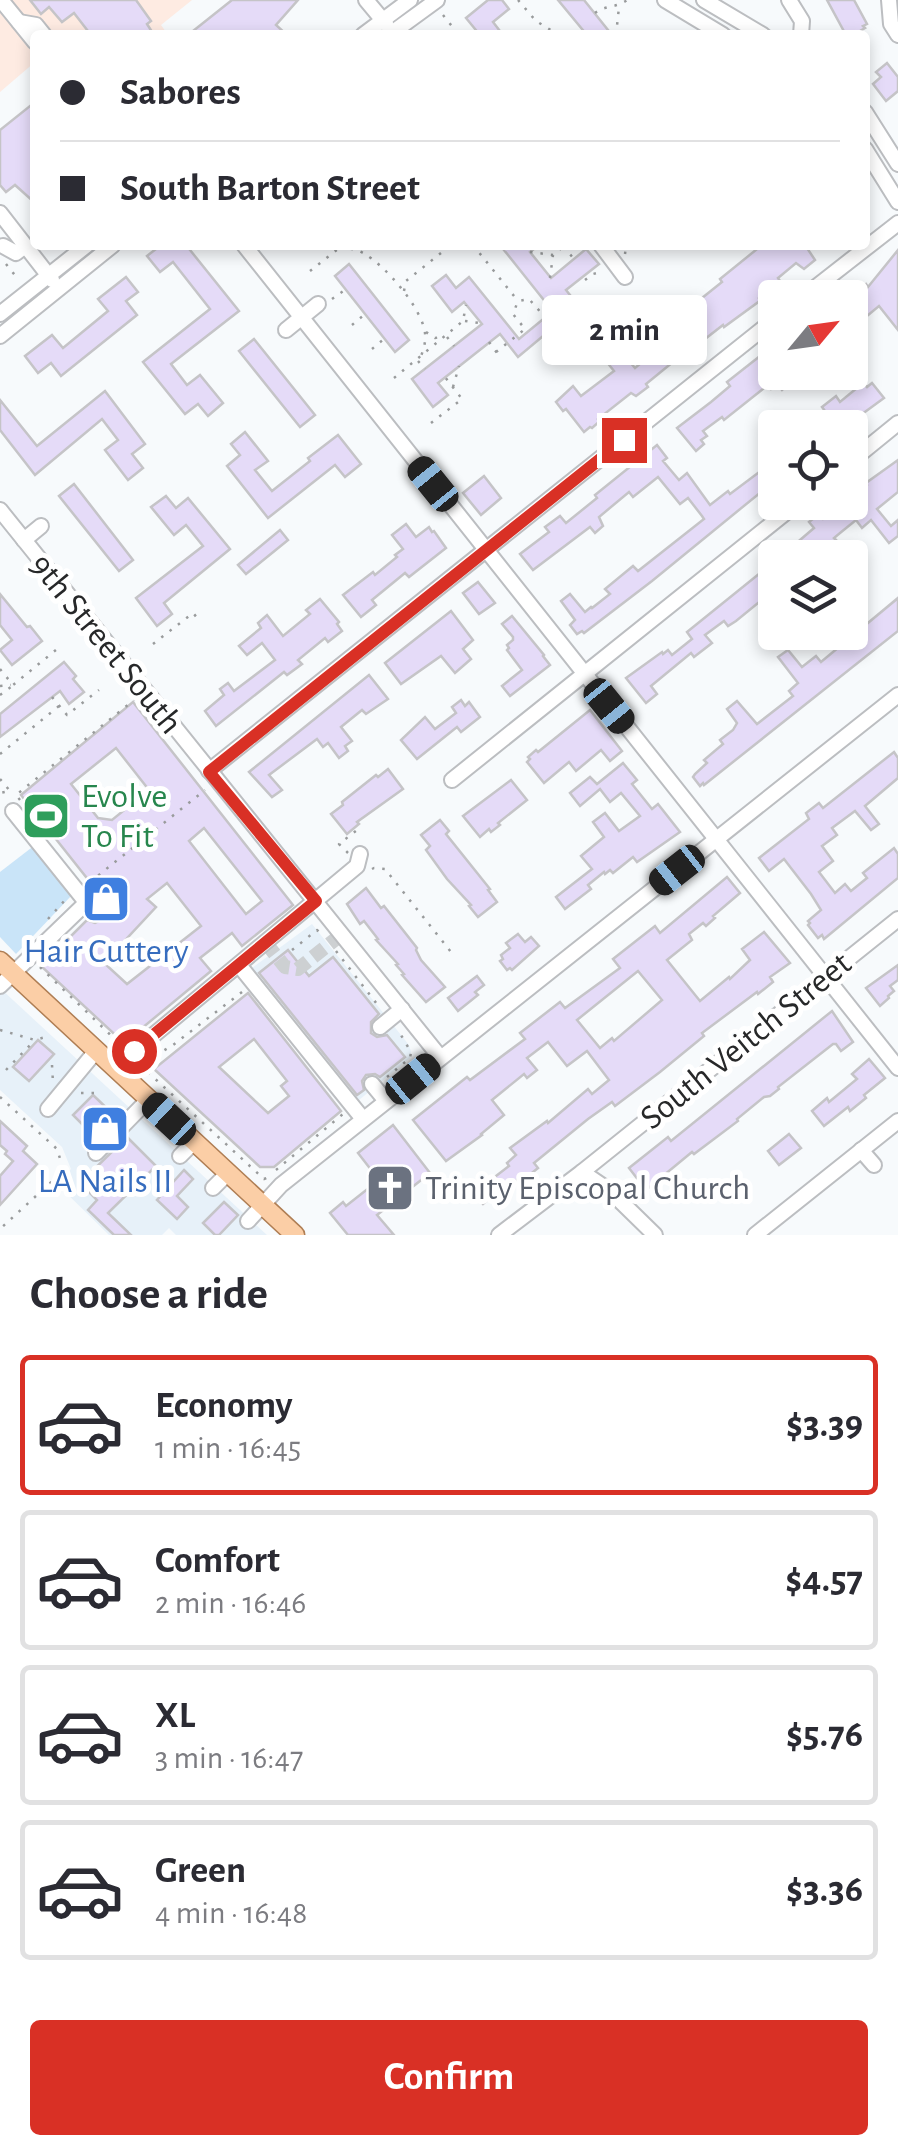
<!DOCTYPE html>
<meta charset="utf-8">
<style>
:root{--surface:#fff;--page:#f7f7f7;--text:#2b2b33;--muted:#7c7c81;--line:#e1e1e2;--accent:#d93025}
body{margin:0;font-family:"Alegreya Sans",sans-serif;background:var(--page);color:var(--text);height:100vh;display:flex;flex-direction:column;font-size:38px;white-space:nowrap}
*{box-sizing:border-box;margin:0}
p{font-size:32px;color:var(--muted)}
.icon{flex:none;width:55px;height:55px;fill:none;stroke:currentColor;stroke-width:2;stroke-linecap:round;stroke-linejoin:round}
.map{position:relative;height:1235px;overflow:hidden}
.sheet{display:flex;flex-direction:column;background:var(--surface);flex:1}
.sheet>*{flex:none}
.guide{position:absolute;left:30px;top:30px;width:840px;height:220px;border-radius:10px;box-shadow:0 5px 15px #0003;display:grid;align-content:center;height:220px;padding:0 30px;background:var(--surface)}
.needle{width:65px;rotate:61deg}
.tools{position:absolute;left:758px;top:280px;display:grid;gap:20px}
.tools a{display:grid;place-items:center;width:110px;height:110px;border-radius:10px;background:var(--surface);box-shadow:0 5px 15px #0003;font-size:50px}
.end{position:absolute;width:45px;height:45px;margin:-22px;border:12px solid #d93025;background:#fff;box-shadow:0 0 0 5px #fff}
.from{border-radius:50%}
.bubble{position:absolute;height:70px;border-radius:10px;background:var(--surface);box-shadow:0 5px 15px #0003;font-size:32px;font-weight:600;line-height:70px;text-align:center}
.car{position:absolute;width:30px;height:60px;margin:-30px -15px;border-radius:12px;box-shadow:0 0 8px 2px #0007;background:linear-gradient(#222 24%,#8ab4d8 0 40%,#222 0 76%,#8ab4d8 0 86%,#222 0)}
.guide b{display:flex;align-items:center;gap:35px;height:95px;font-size:38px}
.guide b+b{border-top:2px solid var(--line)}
.guide i{width:25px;height:25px;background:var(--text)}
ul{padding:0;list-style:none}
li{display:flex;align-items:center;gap:30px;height:140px;margin:0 20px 15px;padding:0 10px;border:5px solid var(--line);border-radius:10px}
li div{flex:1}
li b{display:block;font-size:38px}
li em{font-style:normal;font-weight:600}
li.active{border-color:var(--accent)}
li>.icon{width:90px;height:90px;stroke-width:1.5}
h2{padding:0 30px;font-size:45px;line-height:120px}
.cta{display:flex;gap:20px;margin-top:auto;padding:20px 30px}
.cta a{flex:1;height:115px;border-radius:10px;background:var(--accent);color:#fff;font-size:40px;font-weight:600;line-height:115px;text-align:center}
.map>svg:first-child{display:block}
.built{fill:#e7f1f9}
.education{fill:#feebe2}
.green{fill:#c9e4f8}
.building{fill:#e5dbf8;stroke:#c5c4c7;stroke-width:2.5;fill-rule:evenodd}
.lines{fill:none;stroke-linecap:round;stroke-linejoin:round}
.minor-tunnel{stroke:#cdd0d2;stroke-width:14;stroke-dasharray:14 7;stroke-linecap:butt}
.minor-casing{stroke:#bcbec1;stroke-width:18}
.major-casing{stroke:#af7e54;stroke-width:21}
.path{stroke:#999b9c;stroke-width:2.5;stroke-dasharray:2.5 8;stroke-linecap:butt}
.minor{stroke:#fff;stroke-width:14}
.major{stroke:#fbcea6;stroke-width:18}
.route{stroke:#d93025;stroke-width:12}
.labels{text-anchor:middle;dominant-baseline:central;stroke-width:10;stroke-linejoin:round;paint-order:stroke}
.street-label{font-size:35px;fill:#272829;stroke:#fff}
.leisure-label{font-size:35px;fill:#27864d;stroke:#fff;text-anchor:start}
.shop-label{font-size:35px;fill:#366cbe;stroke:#fff}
.worship-label{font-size:35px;fill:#5b616d;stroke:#fff;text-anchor:start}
</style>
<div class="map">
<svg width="898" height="1235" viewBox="0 0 898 1235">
<rect width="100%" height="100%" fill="#f7fafc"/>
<g class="built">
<path d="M312 924 409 1045 411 1052 410 1058 359 1100 252 968Z"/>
<path d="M0 988 267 1235H176L169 1228 162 1235H109L56 1183 71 1169 62 1147 0 1090Z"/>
</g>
<path class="education" d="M0 0H192L161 25 168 35H35V62L0 92Z"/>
<path class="green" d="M35 845 72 895 16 954 0 937V872Z"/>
<g class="building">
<path d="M30 0H136L151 21 147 24 154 35H91L74 13 62 22 49 7 41 14Z"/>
<path d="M232 0H298L276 25 287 35H188Z"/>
<path d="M488 0H502L509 9 493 22 503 35H480L466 18Z"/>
<path d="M558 0H584L612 35H587Z"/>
<path d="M827 0H854L867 24 863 26 865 28 853 35H846Z"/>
<path d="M887 63 898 77V91L886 101 873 84 881 77 876 72Z"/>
<path d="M35 102V203L15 185 6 192 0 185V130Z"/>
<path d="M161 245H186L239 311 171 364 187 385 200 375 223 403 208 416 198 404 185 414 143 362 210 309 173 262 160 272 147 256Z"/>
<path d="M509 245H539L530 252 551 278 586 249 599 264 566 290 570 295 551 309 504 250Z"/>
<path d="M762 245H805L815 260 804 269 796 263 778 278 780 281 759 298 761 300 724 327 723 325 696 346 695 344 646 384 648 387 636 396 631 393 598 419 600 421 592 428 590 427 584 432 566 409 563 411 556 402 573 386 581 396 614 371 606 361 620 350 635 368 664 344 658 336 677 322 672 316 680 310 676 306 685 299 692 306 722 282 720 279Z"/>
<path d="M898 250V330L879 306 855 326 850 320V297L866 284 868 287Z"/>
<path d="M349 264 409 340 395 352 335 276Z"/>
<path d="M446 275 456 288 469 277 519 339 553 311 561 321 518 357 500 334 438 383 448 395 433 407 412 379 482 324 464 302 452 312 432 286Z"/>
<path d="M126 277 138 292 126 301 137 315 61 376 51 363 38 373 25 356 52 335 63 348 108 311 98 299Z"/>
<path d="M254 339 315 415 300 427 239 351Z"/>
<path d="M765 352 775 365V372H791L785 378 790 383 782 390 777 384 771 389 768 385 724 420 722 417 703 431 707 436 701 440 704 444 696 451 677 428 711 402 730 386 727 382Z"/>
<path d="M863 383 867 387 872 383 884 398 843 428H813L828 415 822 407 836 396 840 402Z"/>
<path d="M105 391 145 444 132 454 143 468 128 480 105 450 118 440 102 419 35 475 0 430V400L37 446Z"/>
<path d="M245 432 268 461 255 470 272 491 310 461 308 458 338 435 361 464 345 477 335 465 268 518 227 466 240 455 231 444Z"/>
<path d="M657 445 667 458 663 461 679 480 687 473 710 505 728 491 730 494 762 470 772 483 652 581 584 633 582 631 577 634 570 625 575 620 561 601 570 594 585 612 591 607 592 608 610 594 605 589 633 566 638 571 704 519 702 516 688 498 680 504 658 477 633 497 629 492 599 517 603 526 595 533 590 527 533 570 520 554 549 532 545 527 560 516 566 523 597 498 595 495Z"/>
<path d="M898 460V492L877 509 891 526 898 520V536L889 543 871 520 862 528 856 520 840 533 834 538 836 540 815 558H779L814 528 809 522 819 514 823 519 827 517 846 502H850V499L867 485 866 483Z"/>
<path d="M484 476 501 498 481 515 463 493Z"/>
<path d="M74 484 133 560 119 571 59 496Z"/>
<path d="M166 496 176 508 188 498 230 549 164 603 172 614 157 626 136 598 203 546 186 525 174 535 151 507Z"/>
<path d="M406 524 416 537 429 527 432 532 434 531 446 548 409 577 405 573 372 600 376 605 361 617 343 595 373 572 375 575 397 557 395 555 403 549 392 535Z"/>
<path d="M280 530 288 540 246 574 238 565Z"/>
<path d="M775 561V589L736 621 728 626 724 621 705 635 712 643 694 657 691 653 651 686 657 694 646 703 626 678 662 652 663 654 668 650 672 655 692 639 687 632Z"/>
<path d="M478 582 495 603 479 614 463 593Z"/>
<path d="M0 594 27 627 30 626 42 641 12 665 0 650 12 640 0 625Z"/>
<path d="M898 598V631L704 785 703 783 700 786 693 777 695 774 707 763 704 760 723 744 720 740 733 730 737 723 727 709 737 701 757 724 793 696 789 691 798 683 778 657 788 650 802 667 816 656 821 662Z"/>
<path d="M320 599 339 622 337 624 342 631 328 642 325 638 298 660 302 664 287 675 284 672 216 726 205 711 224 695 220 689 228 683 234 691 275 660 262 643 247 655 239 646 261 628 258 623 267 615 283 636 310 614 306 610Z"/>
<path d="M451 611 473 640 463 649 471 659 455 673 441 656 401 684 385 663Z"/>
<path d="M512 616 544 655 543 656 550 665 510 696 502 686 522 670 507 650 509 648 507 645 513 640V637L502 624Z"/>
<path d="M64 662 76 676 73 679 84 692 69 704 60 691 0 737V714Z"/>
<path d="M369 675 388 699 366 714 362 710 341 727 352 741 345 746 348 751 339 758 328 743 323 747 317 739 269 775 282 790 272 797 249 772Z"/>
<path d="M461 700 465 706 469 702 480 717 461 732 457 727 417 759 401 740 425 717 435 729 456 713 452 707Z"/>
<path d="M133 702 293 905 242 946 232 933 200 958 211 971 124 1043 41 966 87 920 95 923 101 920 105 911 102 904 105 901 21 795ZM116 748 149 790 112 820 98 818 71 784ZM204 828 262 901 246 914 189 841ZM167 883 201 926 127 984 104 963 156 907 147 899Z"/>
<path d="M590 710 622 751 610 761 601 750 576 771 569 762 544 783 527 762 530 759 528 757 536 750 538 752Z"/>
<path d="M894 752 898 758V778L865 806 879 824 871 830 855 811 832 828 837 835 822 846 833 861 819 872 835 893 845 884 851 891 867 878 863 873 894 848 898 854V878L824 939 822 935 818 938 808 925 810 923 808 921 821 910 811 894 784 859 769 871 759 858 809 819 806 813 819 803 823 808Z"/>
<path d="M623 763 637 780 632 784 652 809 658 804 680 832 637 862 633 857 613 873 610 870 605 874 604 872 588 885 591 889 565 909 556 897 592 869 581 856 604 837 593 822 605 813 619 831 640 816 621 793 610 802 600 789 580 806 570 793 590 777 597 784Z"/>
<path d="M388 769 403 789 357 822 359 824 347 834 331 814 343 805 342 802 376 775 378 777Z"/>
<path d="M511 780 527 800 498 823 500 825 491 832 489 829 480 837 463 816Z"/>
<path d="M440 820 449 831 446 834 490 889 488 890 497 902 478 917 469 906 471 905 447 879 426 850 430 846 421 835Z"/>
<path d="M727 877 740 893 713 916 715 918 706 926 703 923 689 934 692 940 667 960 700 1001 729 977 730 979 750 960 742 949 764 932 790 963 770 977 773 982 758 994 757 992 702 1033 704 1036 660 1072 615 1106 612 1102 588 1119 534 1163 538 1168 522 1181 519 1178 510 1186 508 1183 483 1204 474 1193 509 1166 507 1163 516 1155 510 1148 547 1121 548 1123 588 1089 592 1094 609 1080 587 1051 567 1066 548 1042 527 1058 537 1070 527 1078 524 1074 492 1100 504 1115 481 1134 482 1135 446 1161 413 1120 467 1077 470 1080 525 1039 520 1033 560 1002 565 1008 620 968 613 959 655 926 660 933ZM638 971 662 1000 614 1041 612 1038 600 1048 577 1020Z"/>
<path d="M366 888 381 908 384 906 417 948 416 950 421 960 445 987 426 1002 402 975 404 974 396 965 398 964 376 940 378 939 364 921 360 924 347 904Z"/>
<path d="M518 934 525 942 531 937 539 946 512 970 510 968 507 970 500 961 503 959 501 955 510 948 506 943Z"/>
<path d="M288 950 309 976 333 957 379 1014 371 1022V1033L377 1037 387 1035 405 1057 380 1077 375 1074 366 1075 362 1081 364 1090 357 1095 259 973Z"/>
<path d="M898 965V980L890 986 894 991 888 996 889 998 880 1006 866 988Z"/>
<path d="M477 976 484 985 475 992 478 995 458 1011 448 998Z"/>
<path d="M248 993 341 1111 274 1167H260L154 1069ZM254 1039 287 1081 281 1086 289 1096 268 1113 219 1067Z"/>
<path d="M832 1011 853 1042 841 1051 836 1044H833L778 1087 779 1089 770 1096 764 1097 737 1119 738 1121 694 1154 692 1152 646 1190 629 1168 668 1137 671 1141Z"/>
<path d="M38 1040 54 1054 29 1081 13 1067Z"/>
<path d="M869 1059 885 1078 864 1095 866 1098 850 1111 848 1107 824 1126 812 1111 827 1098 829 1102 857 1079 852 1074Z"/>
<path d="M93 1095 116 1117 93 1141 89 1137 92 1134 73 1115Z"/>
<path d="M0 1121 27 1146 23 1151 37 1164 0 1205V1176L13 1161 5 1154 7 1151 0 1145Z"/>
<path d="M393 1125 430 1173 377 1215 394 1235H348L330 1213 343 1202 346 1206 379 1180 358 1153Z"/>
<path d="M789 1134 801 1148 779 1165 768 1151Z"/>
<path d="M127 1137 156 1166 108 1213 131 1235H114L88 1210 97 1200 80 1183Z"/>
<path d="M184 1170 193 1179 177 1196 188 1207 177 1219 157 1200Z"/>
<path d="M224 1202 238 1215 219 1235H215L203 1223Z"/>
</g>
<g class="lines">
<path class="minor-tunnel" d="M266 943 285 967 298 969 342 934"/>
<g class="minor-casing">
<g id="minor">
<path d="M1 0 35 42"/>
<path d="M366 0 386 24"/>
<path d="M665 0 723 35"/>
<path d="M704 0 763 35"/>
<path d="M789 0 802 21 801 35"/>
<path d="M889 0 891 24 898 35"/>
<path d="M19 22 36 25 44 35"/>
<path d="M363 35 410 0"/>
<path d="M389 35 437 0"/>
<path d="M865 112 898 164"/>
<path d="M865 149 898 202"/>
<path d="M0 213 52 280"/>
<path d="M244 245 898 1068"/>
<path d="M601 245 625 277"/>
<path d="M3 246 16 253 25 246"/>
<path d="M802 298 898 223"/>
<path d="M0 314 87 245"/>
<path d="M286 330 318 304"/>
<path d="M0 336 113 245"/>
<path d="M850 462 898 423"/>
<path d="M0 510C145 693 294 874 440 1057"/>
<path d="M24 540 41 526"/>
<path d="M209 771 775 319"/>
<path d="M452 780 799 502"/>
<path d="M13 811 94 912"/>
<path d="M239 965 363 1119"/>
<path d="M0 986 86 903"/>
<path d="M380 1027 402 1009"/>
<path d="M114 1068 357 866 360 854"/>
<path d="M372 1084 386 1101"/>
<path d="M48 1109 96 1051"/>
<path d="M861 1150 874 1165"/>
<path d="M96 1153 148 1100"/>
<path d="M180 1156 194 1142"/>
<path d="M582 1172 610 1191 655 1235"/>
<path d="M213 1188 228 1173"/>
<path d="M248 1221 281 1185 898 695"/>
<path d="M499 1235 582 1172 898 919"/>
<path d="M755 1235 898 1121"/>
</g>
</g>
<g class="major-casing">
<path id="major" d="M0 961 295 1235"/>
</g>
<g class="path">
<path d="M518 0 536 21 559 35"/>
<path d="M595 13C605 5 617 8 627 0"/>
<path d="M443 15 459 35"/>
<path d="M574 35 582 29"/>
<path d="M616 35 619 7"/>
<path d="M473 245 518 301"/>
<path d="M568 245V252L574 259"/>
<path d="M340 248C348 248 356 249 363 253 385 265 422 308 425 333 426 341 424 348 421 356"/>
<path d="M530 252 553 255"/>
<path d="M625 254 626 245"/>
<path d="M6 264 18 279"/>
<path d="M310 271 343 245"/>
<path d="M550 278 553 255 565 245"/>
<path d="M585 280 593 274 601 272"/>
<path d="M404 291 406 281 451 245"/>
<path d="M332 299 346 289"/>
<path d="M465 321 480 323"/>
<path d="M352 325 365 314"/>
<path d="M426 332 435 338 441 337"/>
<path d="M447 337 454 346"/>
<path d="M489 342 500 357"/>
<path d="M372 349 385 338"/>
<path d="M496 352 525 329 513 314 518 301 529 299 544 316 554 310"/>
<path d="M418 361 425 369"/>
<path d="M394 378 463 321 466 305"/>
<path d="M453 387 459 366"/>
<path d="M431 423 462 399 445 377"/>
<path d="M153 644 193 613 200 621"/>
<path d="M0 669 13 685 62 645"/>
<path d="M0 686 11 685"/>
<path d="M0 695 11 687"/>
<path d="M52 697 67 715 99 690"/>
<path d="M0 754 59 706"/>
<path d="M0 779 10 791 0 793"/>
<path d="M20 800 16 795 134 700"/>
<path d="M348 853 339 844 357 830"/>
<path d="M372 869 374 868 385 869 455 957"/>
<path d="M90 882 205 790"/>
<path d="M48 919 66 899"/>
<path d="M292 950 317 930 324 937"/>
<path d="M336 951 380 1008"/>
<path d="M40 967 121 1045"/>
<path d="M242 992 173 1045 140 1065 264 1179 271 1176"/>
<path d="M0 1030 35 1040 49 1036"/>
<path d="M52 1065 53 1083"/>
<path d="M6 1070 34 1041"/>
<path d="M387 1077 410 1058 411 1052 398 1030"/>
<path d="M81 1093H95"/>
<path d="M0 1097 57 1149 63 1168 61 1173 0 1229"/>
<path d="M276 1170 343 1114"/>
</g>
<use href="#minor" class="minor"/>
<use href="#major" class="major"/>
</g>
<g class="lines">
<path class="route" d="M134 1051 316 901 209 772 624 440"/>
</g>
<defs>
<g id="stadium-square" transform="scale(2.5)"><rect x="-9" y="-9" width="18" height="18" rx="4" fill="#2e9e5b" stroke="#fff"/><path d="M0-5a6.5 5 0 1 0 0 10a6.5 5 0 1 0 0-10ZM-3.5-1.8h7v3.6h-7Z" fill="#fff"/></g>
<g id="shop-square" transform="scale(2.5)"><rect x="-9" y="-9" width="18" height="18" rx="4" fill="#3f7fe0" stroke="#fff"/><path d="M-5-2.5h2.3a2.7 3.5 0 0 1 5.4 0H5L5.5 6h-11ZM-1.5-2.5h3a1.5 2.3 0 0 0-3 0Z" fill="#fff"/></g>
<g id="church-square" transform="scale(2.5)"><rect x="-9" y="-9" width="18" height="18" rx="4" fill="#6b7280" stroke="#fff"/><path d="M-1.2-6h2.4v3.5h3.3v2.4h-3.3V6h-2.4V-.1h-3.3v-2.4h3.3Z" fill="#fff"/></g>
</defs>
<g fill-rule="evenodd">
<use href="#stadium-square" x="46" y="816"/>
<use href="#shop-square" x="106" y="899"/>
<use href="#shop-square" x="105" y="1129"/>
<use href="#church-square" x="390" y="1188"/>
</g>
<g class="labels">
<g class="street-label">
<text transform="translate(106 644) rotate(51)">9th Street South</text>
<text transform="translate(746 1041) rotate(-39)">South Veitch Street</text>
</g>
<g class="leisure-label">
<text x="81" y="796">Evolve<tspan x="81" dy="40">To Fit</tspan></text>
</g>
<g class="shop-label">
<text x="106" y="951">Hair Cuttery</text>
<text x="105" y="1181">LA Nails II</text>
</g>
<g class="worship-label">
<text x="425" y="1188">Trinity Episcopal Church</text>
</g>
</g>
</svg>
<div class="tools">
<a><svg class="needle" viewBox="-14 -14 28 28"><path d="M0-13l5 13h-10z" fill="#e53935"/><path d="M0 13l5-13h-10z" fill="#7c7c81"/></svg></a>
<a><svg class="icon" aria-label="locate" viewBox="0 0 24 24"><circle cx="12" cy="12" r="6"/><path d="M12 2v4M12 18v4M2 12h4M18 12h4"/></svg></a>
<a><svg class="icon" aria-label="layers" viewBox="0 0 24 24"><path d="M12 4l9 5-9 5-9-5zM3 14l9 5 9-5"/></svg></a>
</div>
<i class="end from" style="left:134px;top:1051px"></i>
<i class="end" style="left:624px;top:440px"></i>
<div class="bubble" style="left:542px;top:295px;width:165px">2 min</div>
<i class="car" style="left:433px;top:484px;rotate:321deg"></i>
<i class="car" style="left:609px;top:706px;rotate:141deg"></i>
<i class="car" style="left:677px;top:870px;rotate:232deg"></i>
<i class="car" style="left:413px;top:1079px;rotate:51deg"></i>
<i class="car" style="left:169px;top:1119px;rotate:313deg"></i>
<div class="guide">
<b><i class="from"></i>Sabores</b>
<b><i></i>South Barton Street</b>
</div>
</div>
<section class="sheet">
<h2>Choose a ride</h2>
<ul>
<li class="active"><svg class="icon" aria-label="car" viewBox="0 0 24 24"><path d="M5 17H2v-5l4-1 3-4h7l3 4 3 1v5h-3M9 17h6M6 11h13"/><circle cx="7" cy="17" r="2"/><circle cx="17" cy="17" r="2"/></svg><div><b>Economy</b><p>1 min · 16:45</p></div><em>$3.39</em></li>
<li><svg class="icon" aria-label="car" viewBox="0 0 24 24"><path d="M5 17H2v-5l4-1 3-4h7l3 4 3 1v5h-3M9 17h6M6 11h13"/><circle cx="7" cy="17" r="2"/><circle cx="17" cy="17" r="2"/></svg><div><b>Comfort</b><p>2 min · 16:46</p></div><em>$4.57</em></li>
<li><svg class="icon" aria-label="car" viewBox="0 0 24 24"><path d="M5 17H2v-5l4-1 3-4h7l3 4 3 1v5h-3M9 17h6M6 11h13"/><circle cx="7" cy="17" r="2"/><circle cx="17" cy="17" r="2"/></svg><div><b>XL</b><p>3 min · 16:47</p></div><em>$5.76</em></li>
<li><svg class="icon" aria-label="car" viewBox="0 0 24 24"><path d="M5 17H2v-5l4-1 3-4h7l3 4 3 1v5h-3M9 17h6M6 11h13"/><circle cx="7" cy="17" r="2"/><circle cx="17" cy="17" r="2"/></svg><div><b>Green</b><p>4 min · 16:48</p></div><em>$3.36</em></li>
</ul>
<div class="cta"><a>Confirm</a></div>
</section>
